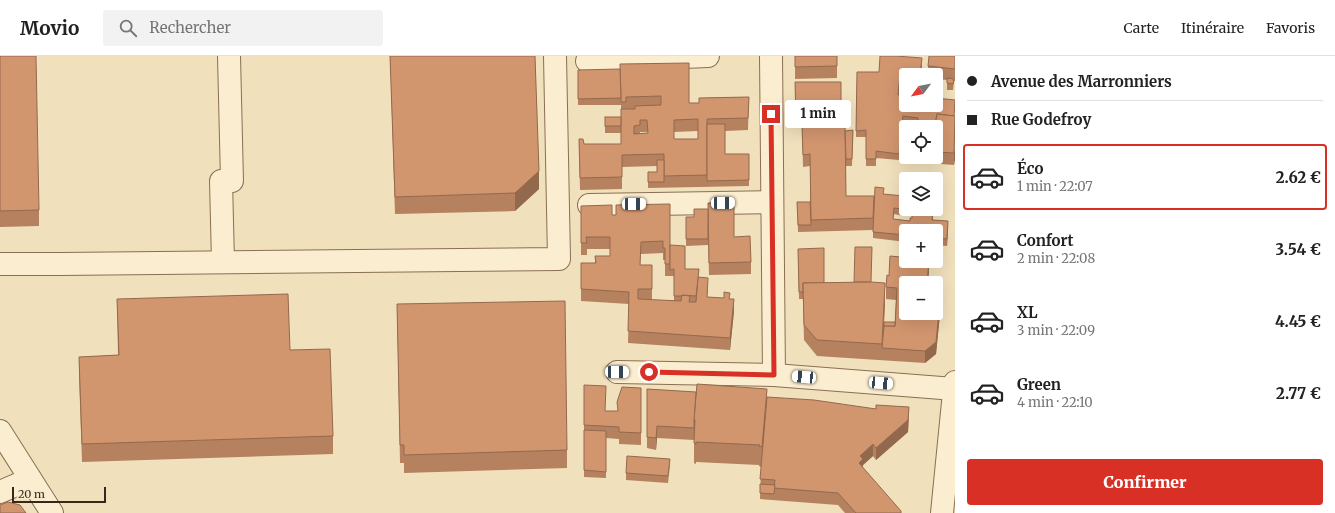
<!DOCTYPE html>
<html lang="fr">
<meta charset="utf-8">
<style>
:root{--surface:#fff;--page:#f2f2f2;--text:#222;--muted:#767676;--line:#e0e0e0;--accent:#d93025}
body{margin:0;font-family:Merriweather,serif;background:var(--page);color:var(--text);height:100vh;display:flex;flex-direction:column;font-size:15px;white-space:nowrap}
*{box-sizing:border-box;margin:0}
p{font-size:13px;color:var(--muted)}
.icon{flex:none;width:22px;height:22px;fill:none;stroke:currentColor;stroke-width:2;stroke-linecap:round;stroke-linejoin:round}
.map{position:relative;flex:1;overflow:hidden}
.details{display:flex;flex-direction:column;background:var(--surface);width:380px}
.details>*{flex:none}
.guide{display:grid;align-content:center;height:88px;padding:0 12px;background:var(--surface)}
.needle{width:26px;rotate:238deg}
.fabs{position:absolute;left:899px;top:12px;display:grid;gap:8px}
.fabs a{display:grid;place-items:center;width:44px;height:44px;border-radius:4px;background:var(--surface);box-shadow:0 4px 16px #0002;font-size:20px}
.scale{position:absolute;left:12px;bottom:10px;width:94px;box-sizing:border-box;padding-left:4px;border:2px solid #37281a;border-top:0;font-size:11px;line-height:14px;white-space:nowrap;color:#37281a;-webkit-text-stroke:3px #f8eacc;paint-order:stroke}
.end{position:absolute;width:18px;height:18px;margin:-9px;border:5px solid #d93025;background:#fff;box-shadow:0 0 0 2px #fff}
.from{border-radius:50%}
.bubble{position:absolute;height:28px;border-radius:4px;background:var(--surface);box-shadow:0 4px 16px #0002;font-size:13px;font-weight:800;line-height:28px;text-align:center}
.car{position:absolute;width:12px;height:24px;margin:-12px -6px;border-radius:5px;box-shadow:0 0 3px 1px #0007;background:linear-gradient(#fff 24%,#345 0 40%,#fff 0 76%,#345 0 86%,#fff 0)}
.guide b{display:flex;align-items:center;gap:14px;height:38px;font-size:15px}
.guide b+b{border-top:1px solid var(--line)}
.guide i{width:10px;height:10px;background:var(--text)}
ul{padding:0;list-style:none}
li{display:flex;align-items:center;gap:12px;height:66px;margin:0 8px 6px;padding:0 4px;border:2px solid transparent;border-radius:4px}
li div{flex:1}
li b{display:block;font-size:15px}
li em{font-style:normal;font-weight:800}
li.selected{border-color:var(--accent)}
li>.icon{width:36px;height:36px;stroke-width:1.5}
.action{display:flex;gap:8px;margin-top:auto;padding:8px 12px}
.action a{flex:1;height:46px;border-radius:4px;background:var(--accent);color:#fff;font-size:16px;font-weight:800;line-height:46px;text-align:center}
header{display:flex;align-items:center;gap:24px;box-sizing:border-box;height:56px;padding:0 20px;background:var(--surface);border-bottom:1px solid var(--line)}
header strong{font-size:19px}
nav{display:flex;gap:22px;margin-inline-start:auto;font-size:14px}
.search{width:280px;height:36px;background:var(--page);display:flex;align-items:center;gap:10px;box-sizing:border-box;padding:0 14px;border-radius:4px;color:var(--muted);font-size:15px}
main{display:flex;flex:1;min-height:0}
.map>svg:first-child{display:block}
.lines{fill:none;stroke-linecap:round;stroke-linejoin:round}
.minor-casing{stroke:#896f54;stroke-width:24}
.minor{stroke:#fbedcf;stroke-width:22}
.wall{fill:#b5815f;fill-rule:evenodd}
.shaded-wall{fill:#93694e}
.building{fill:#d2966f;stroke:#93694e;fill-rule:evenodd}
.route{stroke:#d93025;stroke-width:5}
</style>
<header>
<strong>Movio</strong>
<div class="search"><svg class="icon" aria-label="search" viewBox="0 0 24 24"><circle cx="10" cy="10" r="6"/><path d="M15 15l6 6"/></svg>Rechercher</div>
<nav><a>Carte</a><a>Itinéraire</a><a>Favoris</a></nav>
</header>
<main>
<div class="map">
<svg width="955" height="457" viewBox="0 0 955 457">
<rect width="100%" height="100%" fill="#f1e0bc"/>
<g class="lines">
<g class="minor-casing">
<g id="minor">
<path d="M229 0 232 125"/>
<path d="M771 0 774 319"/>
<path d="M587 5 708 0"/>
<path d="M221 125 223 206"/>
<path d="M589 149 772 146"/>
<path d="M0 208H60L559 203 555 0"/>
<path d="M617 316 774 319 955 333"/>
<path d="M0 375 52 457"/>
<path d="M0 436 30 423"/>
<path d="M942 457 955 326"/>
</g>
</g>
<use href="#minor" class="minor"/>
</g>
<g class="wall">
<path d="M0 0 39 154V170L0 171Z"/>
<path d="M390 0H535L539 133 515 155 395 158Z"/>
<path d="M795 0H837V22L795 23Z"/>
<path d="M955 0V25H954L953 34H947V24L936 23V19H928V10Z"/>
<path d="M922 9 921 19H906V25L900 24 898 39 955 44 954 60H955L954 109 915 106V101H936V71L917 68 903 67 899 104 876 102V110H866V81H856L857 16H879Z"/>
<path d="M578 14 689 47H699V42L749 41 748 74 725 75V98H749V130L648 132V116H657V110L622 111V133L580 134 579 83 584 88H621V77H605V68L621 65V49H578ZM698 75V83H674V76ZM640 76H647L648 77H640Z"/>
<path d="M795 26H841V69L845 75 853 74 852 110H846V140H874L884 138 904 147 903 160 894 158 893 163 910 165 912 162 933 153V164L948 172 947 190 936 189V175H906V186L873 182V174L798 176 797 146H810V110L803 111 802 71H796Z"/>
<path d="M581 150 612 159H616L670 189 685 213 699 221 708 234 707 241 730 243 734 255 730 294 628 287 629 248 581 245V207H595V200H610V193H587V199H581ZM663 197V204H665V220H674V245L652 244V209H640L641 198Z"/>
<path d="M686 161 734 181 751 206V218L709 219 708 178V189L686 190Z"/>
<path d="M798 193 824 227 871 226 885 243 884 266H895L896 244 886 243V231L889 220 929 216 906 227 941 248 936 298 925 307 817 300 804 284 803 243H799Z"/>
<path d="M117 243 290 294 333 380V398L82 406 79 319V301L118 299Z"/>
<path d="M397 248 567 394V412L404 417V407H400Z"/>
<path d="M584 329 605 355H618L641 332V389L619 388V383L606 382V422L584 421Z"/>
<path d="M647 333 767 341 909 363 908 376 876 404 873 400 863 409V412L901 457H845L838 449 760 443 761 411 759 410V409L696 406V408L694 407V384L657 382 656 394 647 392Z"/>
<path d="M670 409 668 427 626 424V417Z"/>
</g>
<g class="shaded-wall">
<path d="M922 2 921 19H920Z"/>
<path d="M900 18V24L898 45V39Z"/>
<path d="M903 60V67L899 104V98Z"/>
<path d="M955 92V104L954 109V97Z"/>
<path d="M539 115V133L515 155V137Z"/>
<path d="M948 165V172L947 190V183Z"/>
<path d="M929 205V216L928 227H927Z"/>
<path d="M885 227V243L883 292H882Z"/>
<path d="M941 236V248L936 298 925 307V295Z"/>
<path d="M734 243V255L730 294V282Z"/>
<path d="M767 333V353L762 411V391Z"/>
<path d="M909 351 908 376 876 404V392Z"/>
<path d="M657 370V382L656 394V382Z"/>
<path d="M873 388V400L863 409V415L859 407 860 400Z"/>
</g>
<g class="building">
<path d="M0 0H36L39 154 0 155Z"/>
<path d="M390 0H535L539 115 515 137 395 141Z"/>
<path d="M795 0H837V10L795 11Z"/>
<path d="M880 0H896L922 2 920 19 900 18 898 39H906V49H936V42L955 44 954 60 937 58 935 69 918 67V62L903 60 899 98 876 95V103H866V74L856 75 857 16H879Z"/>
<path d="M929 0H955V13L928 10Z"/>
<path d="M689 7V47H699V42L749 41 748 62 707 63V119L664 120V98L622 99V121L580 122 579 83H583L584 88H621V53H635V50L661 49V40L626 41V46H621L620 8ZM698 63V83H674V64ZM640 64H647L648 77 634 78V70L640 69Z"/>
<path d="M620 13 621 42 578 43V14Z"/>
<path d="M947 22 954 23 953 28 947 27Z"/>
<path d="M795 26H841V64L796 65Z"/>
<path d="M937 58 955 60 954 97 936 96V71H917V67L935 69Z"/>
<rect x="605" y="61" width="16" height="9"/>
<path d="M707 68H725V98H749V124L707 125Z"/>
<path d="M845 69 846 140H874L873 162 811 164 810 98 803 99 802 70Z"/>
<path d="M853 74 852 103H846L845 75Z"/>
<path d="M657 104H664V126H648V116H657Z"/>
<path d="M875 131 884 132 883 138 904 140 903 153 894 152 893 163 910 165V162H912V153H933L932 164 948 165 947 183 936 182V175H906V179L873 176Z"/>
<path d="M734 146V181L750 180 751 206 709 207 708 147Z"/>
<path d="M797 146H810L811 169H798Z"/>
<path d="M670 148V208H665V192H663V185L641 186 640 209H652V233H638V243L681 245 682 239 690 240 689 246H696L698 221 708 222 707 241 724 242V236L730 237 729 243H734L730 282 628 275 629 236 581 233V207H596L595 200H610V181H586L587 187H581V150L612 149V159H616V149Z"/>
<path d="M694 153H708V183H686V161H694Z"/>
<path d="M902 188H906V205H929L927 227H906V257H936V236H941L936 286 925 295 882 292 884 270H895L897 232 886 231 887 219 889 220 890 200 901 201Z"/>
<path d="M670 189 685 190V213H699L696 240 682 239 681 240H674V213L670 214Z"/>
<path d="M855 191H872L871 226H854Z"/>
<path d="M824 192V227H803V236H799L798 193Z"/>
<path d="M871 226 885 227 882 288 817 284 804 269 803 227Z"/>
<path d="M288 238 290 294 330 293 333 380 82 388 79 301 119 299 117 243Z"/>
<path d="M565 245 567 394 404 399V389H400L397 248Z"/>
<rect x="884" y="266" width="11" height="4"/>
<path d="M697 328 767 333 762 391 759 390 760 389 696 386V388L694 387 695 364H694Z"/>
<path d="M584 329 606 330 605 355H618L617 346 622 331 641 332V377L619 376V371L584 369Z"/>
<path d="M647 333 696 336 694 364V372L657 370 656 382 647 381Z"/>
<path d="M767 341 814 344 876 353V349L909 351 908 364 876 392 873 388 860 400 863 403 859 407 901 455V457H856L838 437 774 432 775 424 760 423Z"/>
<path d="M584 374 606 375V416L584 414Z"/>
<path d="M627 400 670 403 668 420 626 417Z"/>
<path d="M760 428 775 429 774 438 760 437Z"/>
<path d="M8 446 20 449 26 457H0V449Z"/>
</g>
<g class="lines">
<path class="route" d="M649 316 774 319 771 58"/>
</g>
</svg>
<div class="fabs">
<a><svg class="needle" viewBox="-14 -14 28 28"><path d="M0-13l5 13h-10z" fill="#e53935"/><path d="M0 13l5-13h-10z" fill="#767676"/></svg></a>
<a><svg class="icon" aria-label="locate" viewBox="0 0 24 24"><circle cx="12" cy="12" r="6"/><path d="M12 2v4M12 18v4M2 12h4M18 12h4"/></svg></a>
<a><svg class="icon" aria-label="layers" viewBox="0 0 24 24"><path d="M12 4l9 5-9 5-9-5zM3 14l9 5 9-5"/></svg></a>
<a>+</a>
<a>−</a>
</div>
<div class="scale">20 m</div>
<i class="end from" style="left:649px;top:316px"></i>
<i class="end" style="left:771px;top:58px"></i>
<div class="bubble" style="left:785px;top:44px;width:66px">1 min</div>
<i class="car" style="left:723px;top:147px;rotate:89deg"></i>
<i class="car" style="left:634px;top:148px;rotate:89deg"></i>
<i class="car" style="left:617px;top:316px;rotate:91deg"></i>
<i class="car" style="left:804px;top:321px;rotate:275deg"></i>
<i class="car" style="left:881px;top:327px;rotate:95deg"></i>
</div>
<section class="details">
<div class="guide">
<b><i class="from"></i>Avenue des Marronniers</b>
<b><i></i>Rue Godefroy</b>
</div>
<ul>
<li class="selected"><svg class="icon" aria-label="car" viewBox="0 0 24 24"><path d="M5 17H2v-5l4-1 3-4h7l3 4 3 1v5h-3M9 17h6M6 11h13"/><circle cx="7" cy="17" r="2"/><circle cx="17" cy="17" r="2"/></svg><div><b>Éco</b><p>1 min · 22:07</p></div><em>2.62 €</em></li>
<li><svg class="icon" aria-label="car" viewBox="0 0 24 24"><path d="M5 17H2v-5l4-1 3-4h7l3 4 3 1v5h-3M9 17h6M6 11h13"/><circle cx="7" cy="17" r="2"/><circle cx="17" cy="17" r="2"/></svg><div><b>Confort</b><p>2 min · 22:08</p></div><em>3.54 €</em></li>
<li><svg class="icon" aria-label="car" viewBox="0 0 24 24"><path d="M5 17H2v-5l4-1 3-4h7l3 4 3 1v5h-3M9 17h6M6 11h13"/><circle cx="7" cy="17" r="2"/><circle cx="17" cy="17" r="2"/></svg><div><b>XL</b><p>3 min · 22:09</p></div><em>4.45 €</em></li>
<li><svg class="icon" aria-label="car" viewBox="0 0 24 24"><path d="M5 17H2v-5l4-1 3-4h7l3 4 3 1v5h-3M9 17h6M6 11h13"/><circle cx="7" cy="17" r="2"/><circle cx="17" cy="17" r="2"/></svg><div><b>Green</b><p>4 min · 22:10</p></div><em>2.77 €</em></li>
</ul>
<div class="action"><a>Confirmer</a></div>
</section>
</main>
